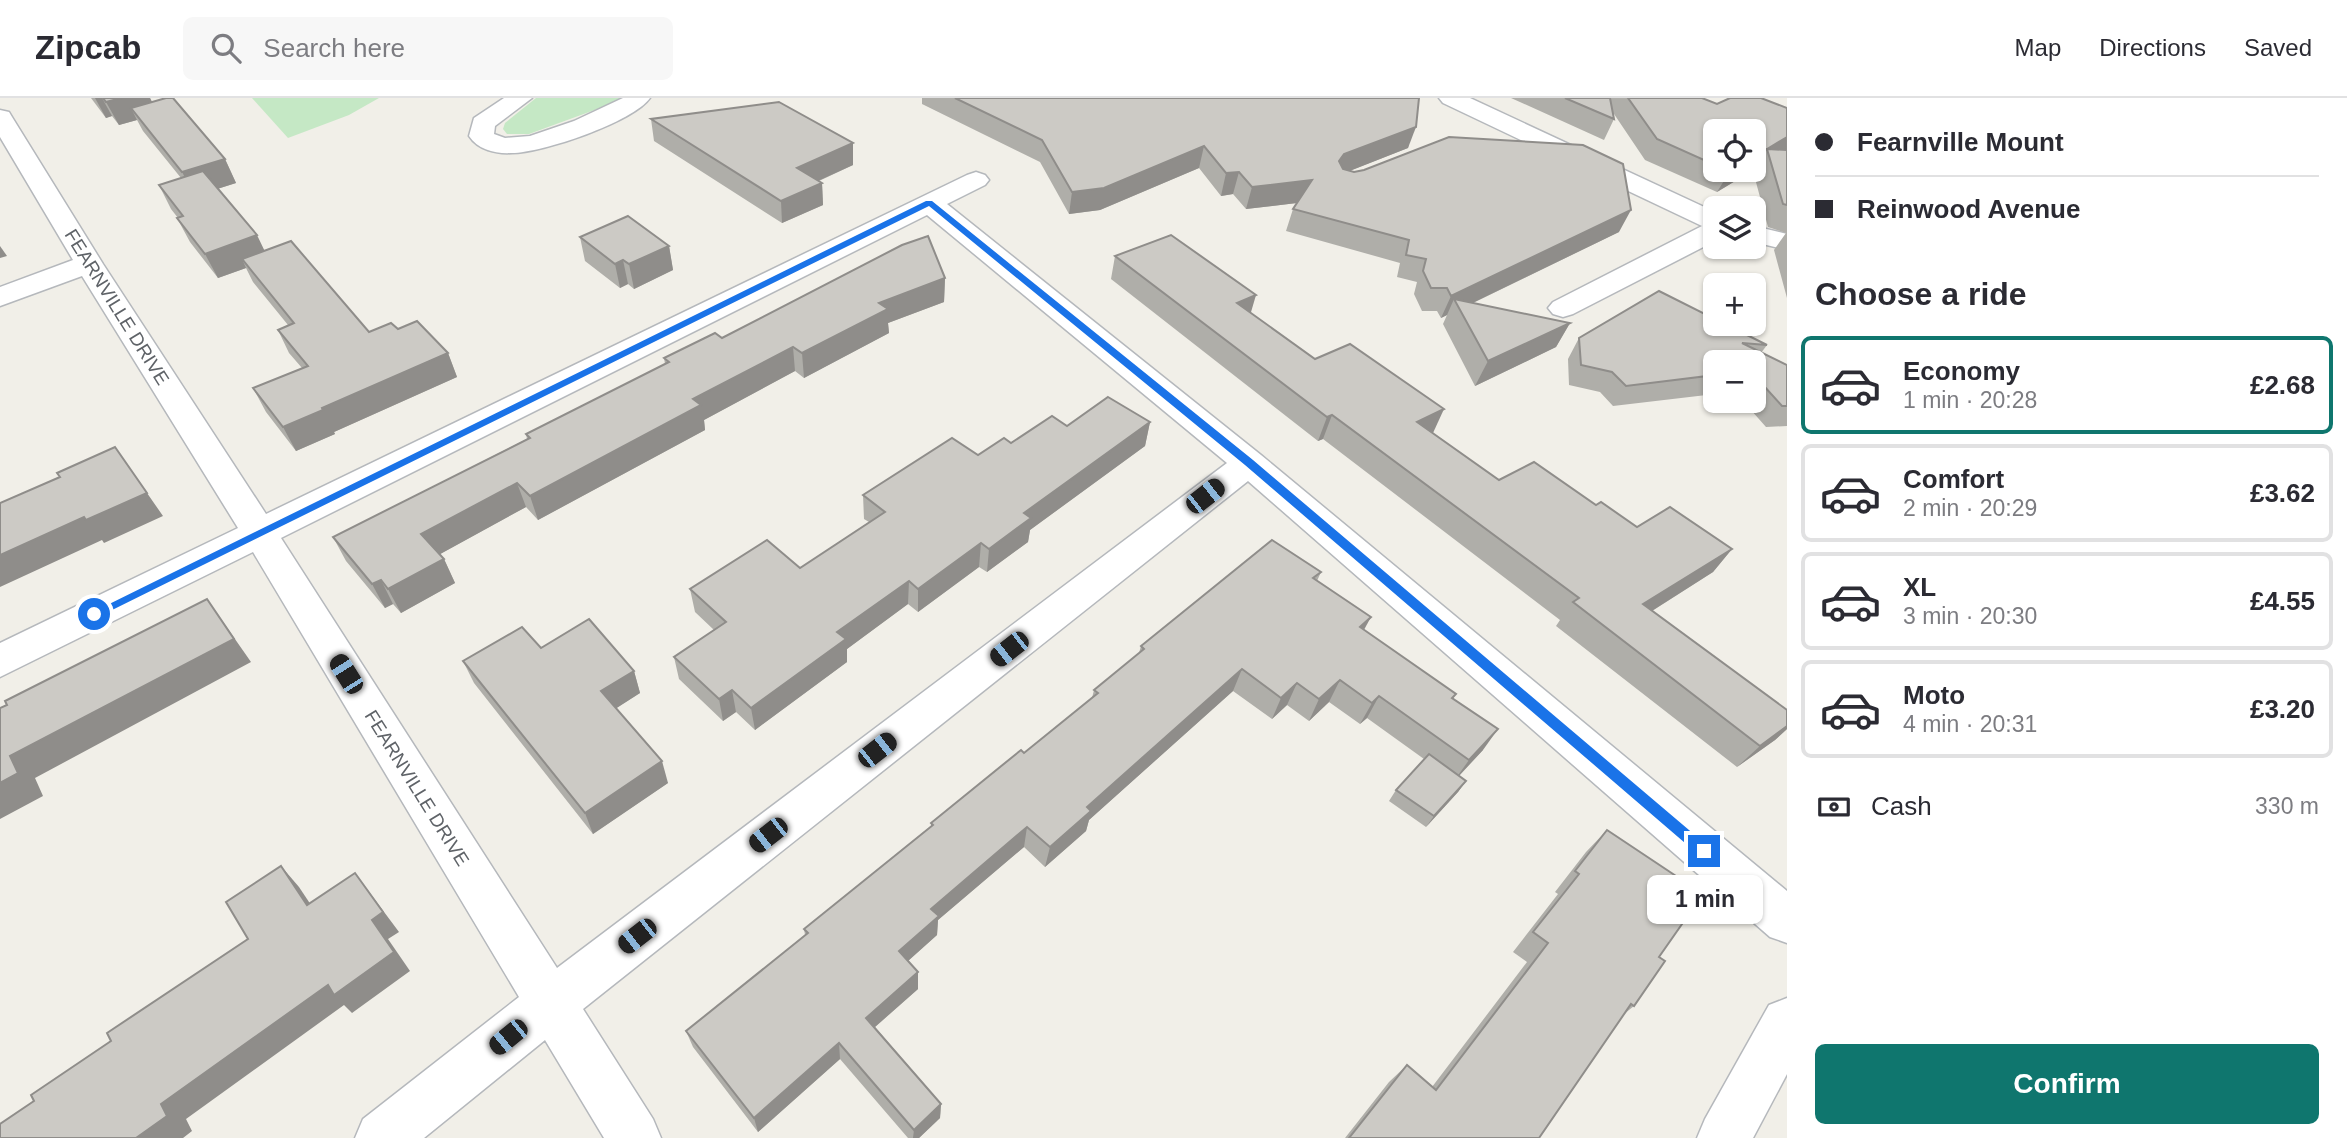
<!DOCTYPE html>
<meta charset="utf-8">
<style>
:root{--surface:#fff;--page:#f7f7f7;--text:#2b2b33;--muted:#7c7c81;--line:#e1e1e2;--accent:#0f766e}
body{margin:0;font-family:Helvetica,sans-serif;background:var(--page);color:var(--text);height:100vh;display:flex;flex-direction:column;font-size:26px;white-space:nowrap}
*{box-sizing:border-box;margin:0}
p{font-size:23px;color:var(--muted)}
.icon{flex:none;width:38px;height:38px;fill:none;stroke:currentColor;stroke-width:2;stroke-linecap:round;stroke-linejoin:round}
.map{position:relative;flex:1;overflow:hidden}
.panel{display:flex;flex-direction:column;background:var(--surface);width:560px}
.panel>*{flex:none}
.guide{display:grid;align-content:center;height:154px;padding:0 28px;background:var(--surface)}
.tools{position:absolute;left:1703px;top:21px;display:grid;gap:14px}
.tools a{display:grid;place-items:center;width:63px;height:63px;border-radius:10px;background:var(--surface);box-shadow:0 2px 5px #0004;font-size:35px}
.end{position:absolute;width:32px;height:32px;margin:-16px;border:9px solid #1a73e8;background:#fff;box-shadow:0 0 0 4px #fff}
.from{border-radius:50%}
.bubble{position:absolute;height:49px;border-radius:10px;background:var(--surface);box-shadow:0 2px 5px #0004;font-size:23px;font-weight:700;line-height:49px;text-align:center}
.car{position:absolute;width:21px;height:42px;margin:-21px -10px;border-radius:9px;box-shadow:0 0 5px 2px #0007;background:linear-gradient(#222 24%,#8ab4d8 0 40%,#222 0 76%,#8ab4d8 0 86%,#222 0)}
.guide b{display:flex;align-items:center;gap:24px;height:66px;font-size:26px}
.guide b+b{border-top:2px solid var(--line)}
.guide i{width:18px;height:18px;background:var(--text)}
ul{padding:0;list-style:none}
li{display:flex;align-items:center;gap:21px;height:98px;margin:0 14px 10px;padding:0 14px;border:4px solid var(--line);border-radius:10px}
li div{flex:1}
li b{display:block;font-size:26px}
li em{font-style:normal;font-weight:700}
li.selected{border-color:var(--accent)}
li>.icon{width:63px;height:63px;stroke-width:1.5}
h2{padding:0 28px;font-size:32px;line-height:84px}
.pay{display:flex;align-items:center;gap:18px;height:77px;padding:0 28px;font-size:26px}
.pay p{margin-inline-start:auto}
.action{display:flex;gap:14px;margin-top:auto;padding:14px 28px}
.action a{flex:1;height:80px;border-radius:10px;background:var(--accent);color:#fff;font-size:28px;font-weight:700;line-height:80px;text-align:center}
header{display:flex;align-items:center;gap:42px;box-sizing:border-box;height:98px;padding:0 35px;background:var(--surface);border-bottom:2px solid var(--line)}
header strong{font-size:33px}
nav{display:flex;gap:38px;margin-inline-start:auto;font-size:24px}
.search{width:490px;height:63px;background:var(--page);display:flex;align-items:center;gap:18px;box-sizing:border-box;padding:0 24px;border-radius:10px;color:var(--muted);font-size:26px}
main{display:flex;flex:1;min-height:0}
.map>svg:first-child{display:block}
.green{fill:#c5e8c5}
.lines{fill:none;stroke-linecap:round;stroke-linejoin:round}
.street-casing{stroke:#b5b8bc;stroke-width:3}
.street{fill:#fff;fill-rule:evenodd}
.wall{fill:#afaea9;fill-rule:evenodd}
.shaded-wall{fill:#8f8d8a}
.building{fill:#cccac5;stroke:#8f8d8a;stroke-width:2}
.route{fill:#1a73e8}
.labels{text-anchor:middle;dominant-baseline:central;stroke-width:7;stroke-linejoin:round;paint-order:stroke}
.street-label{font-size:19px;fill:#5f6368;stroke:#fff}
</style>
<header>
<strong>Zipcab</strong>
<div class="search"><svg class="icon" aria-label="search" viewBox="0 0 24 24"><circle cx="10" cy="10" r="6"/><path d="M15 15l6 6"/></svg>Search here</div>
<nav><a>Map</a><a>Directions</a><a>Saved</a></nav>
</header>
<main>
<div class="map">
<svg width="1787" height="1040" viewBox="0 0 1787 1040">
<rect width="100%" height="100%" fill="#f1efe8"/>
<g class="green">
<path d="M252 0H379L349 17 288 40Z"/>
<path d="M536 0H621L611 6 529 36H507L503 31 505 25Z"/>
</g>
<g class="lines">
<g class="street-casing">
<g id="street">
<path d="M504 0H532L495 28 494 36 505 40 530 38 574 23 623 0H650C633 24 542 55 512 55 496 56 478 52 469 38L474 20Z"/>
<path d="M1439 0H1470L1715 114V143L1573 216 1563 219 1553 216 1548 210 1553 204 1702 128 1443 5Z"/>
<path d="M0 12 9 14 12 19 103 166 266 416 967 77 976 74 985 77 989 82 985 87 947 106 1261 357 1787 793V845L1770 839 1248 383 583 911 653 1021 661 1040H604L545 942 424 1040H355L363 1021 519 899 253 454 0 579V545L238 430 82 178 0 208V189L73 162 0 39ZM927 117 1227 365 557 870 281 440Z"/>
<path d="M1754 128 1787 136V152L1754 144Z"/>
<path d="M1787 900V976L1753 1040H1697L1705 1021 1769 907Z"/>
</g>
</g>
<use href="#street" class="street"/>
</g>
<g class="wall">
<path d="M91 0H150L152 4 225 61 236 85 217 91 264 153 369 234 398 231 448 255 457 279 334 334 335 336 296 353 266 314 253 290 302 270 289 255 278 232 288 227 253 184 246 170 218 180 190 144 177 120H178L171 111 159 87 181 80 143 33 137 22 119 27 112 18 106 20Z"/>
<path d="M922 0H1419L1408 50 1349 73 1619 134 1473 205 1570 225 1556 249 1475 288 1443 226 1447 217 1441 220 1437 213H1422L1414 196 1417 184 1397 179 1400 165 1286 133 1293 111 1297 105 1246 111 1233 96 1221 98 1199 70 1100 112 1069 116 1040 64 922 6Z"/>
<path d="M1511 0H1702L1787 52V200L1774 152 1786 135 1768 129 1753 73 1755 71 1717 94 1645 62 1612 13 1614 21 1604 42ZM1715 33 1754 72H1715Z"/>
<path d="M651 21 853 45V67L819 83 822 85 823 107 782 125 654 43Z"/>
<path d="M580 139 669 148 673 172 634 191 628 186 620 190 585 163Z"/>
<path d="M1115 158 1251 215 1315 261 1433 335 1499 382 1596 407 1637 429 1732 451 1713 474 1652 513 1787 612V631L1775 642 1737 669 1556 528 1560 522 1323 341 1318 343 1111 181Z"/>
<path d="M945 180 944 204 888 225 889 235 804 280 795 273 704 322 705 332 538 422 526 409 440 456 444 461 455 485 401 515 393 506 385 510 346 463 333 439 527 341 526 336 665 266 664 260 722 240Z"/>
<path d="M1659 193 1767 247 1761 255 1787 267V328L1766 329 1743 303H1754V264H1715V296L1613 308 1600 294 1569 287 1568 261 1579 240Z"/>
<path d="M1150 324 1145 348 1030 432 1028 444 987 474 979 469 918 514 908 506 847 551V564L755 632 736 614 723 623 679 581 674 559 714 532 695 514 690 491 800 470 869 424 864 421 863 397 1011 345 1067 328Z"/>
<path d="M1321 474 1317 483 1364 532 1456 596 1453 601 1483 652 1459 678 1466 683 1458 694 1426 729 1389 703 1396 692 1424 661 1367 620 1360 626 1329 604 1309 623 1287 607 1272 621 1233 593 1089 722 1086 733 1045 769 1024 749 938 822 937 837 908 863 918 891 875 929 941 1006 940 1020 919 1040H908L840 961 758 1034 693 949 686 933 805 837 804 831 931 728V725L1024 655 1092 600 1094 592 1139 555 1141 548Z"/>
<path d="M541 550 634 573 640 595 616 610 668 685 593 736 474 585 463 563Z"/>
<path d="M1607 732 1659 859 1634 908 1624 916 1539 1040H1345L1389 984 1407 967 1432 989 1527 864 1513 854 1558 796 1555 794 1586 754Z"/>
</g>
<g class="shaded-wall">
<path d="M95 0H102L112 18 106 20Z"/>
<path d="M121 0H150L158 16 131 10 137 22 119 27 106 4Z"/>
<path d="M1416 29 1408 50 1337 78 1339 63 1344 56Z"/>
<path d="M1787 39V51L1770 61 1767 51 1755 71 1717 94 1730 73 1732 72H1754V59Z"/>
<path d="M853 45V67L798 92 797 70Z"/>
<path d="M1204 48 1199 70 1100 112 1069 116 1072 94Z"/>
<path d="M225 61 236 85 195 98 182 74Z"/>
<path d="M1239 74 1233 96 1221 98 1226 75Z"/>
<path d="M1312 82 1305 104 1246 111 1252 89Z"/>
<path d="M822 85 823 107 782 125 781 103Z"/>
<path d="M1631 112 1619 134 1460 211 1454 201 1447 217 1441 220 1451 198Z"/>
<path d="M257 137 269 162 242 161 246 170 218 180 205 156Z"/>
<path d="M0 148 7 158 0 160Z"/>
<path d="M669 148 673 172 634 191 629 166Z"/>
<path d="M623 162 628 186 620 190 615 166Z"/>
<path d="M945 180 944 204 888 225 889 235 804 280 802 255 879 205Z"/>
<path d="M1256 197 1249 221 1237 205Z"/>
<path d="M1570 225 1556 249 1475 288 1488 263Z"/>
<path d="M793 249 795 273 704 322 705 332 538 422 530 398 693 301Z"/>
<path d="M448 255 457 279 334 334 335 336 296 353 283 329 322 310Z"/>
<path d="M1444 311 1433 335 1417 324Z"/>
<path d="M1332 317 1323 341 1318 343 1327 319Z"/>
<path d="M1150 324 1145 348 1030 432 1028 444 987 474 989 451 1024 415Z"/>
<path d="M517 385 526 409 433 460 421 436Z"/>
<path d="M147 395 163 418 104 445 102 442 0 489V457L84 419Z"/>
<path d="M981 445 979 469 918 514V491Z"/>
<path d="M1732 451 1713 474 1625 530 1643 506Z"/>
<path d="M444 461 455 485 401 515 388 491Z"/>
<path d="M381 482 393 506 385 510 372 486Z"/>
<path d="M909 483 908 506 847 551V564L755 632 751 610 837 534Z"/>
<path d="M207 501 251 564 35 680 43 698 0 721V685L10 658Z"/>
<path d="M1371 519 1359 541 1360 529Z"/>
<path d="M1242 571 1233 593 1089 722 1086 733 1045 769 1050 749 1087 709Z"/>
<path d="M634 573 640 595 609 615 601 593Z"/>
<path d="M1340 582 1329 604 1309 623 1319 601Z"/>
<path d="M1297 585 1287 607 1272 621 1281 600Z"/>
<path d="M732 592 736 614 723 623 719 601Z"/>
<path d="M1379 598 1367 620 1360 626 1372 605Z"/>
<path d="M1787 628V631L1775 642 1737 669 1760 648Z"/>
<path d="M1498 631 1483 652 1454 683 1469 662Z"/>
<path d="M662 663 668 685 593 736 585 715Z"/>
<path d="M1466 683 1458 694 1426 729 1434 718Z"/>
<path d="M1027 729 1024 749 938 822 937 837 899 871V853L931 811Z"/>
<path d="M281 768 299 789 325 828 307 807Z"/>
<path d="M355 775 399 834 388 841 410 873 352 915 344 907 186 1021 192 1033 183 1040H136L161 1006 372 822Z"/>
<path d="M918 874V891L867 936 866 920Z"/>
<path d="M839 945 840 961 758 1034 754 1020Z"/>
<path d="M941 1006 940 1020 919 1040H913L914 1032Z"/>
</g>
<g class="building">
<path d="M103 0H121L106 4Z"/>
<path d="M166 0H173L225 61 182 74 131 10Z"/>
<path d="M955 0H1419L1416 29 1344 56 1339 63 1343 71 1354 74 1364 72 1449 39 1583 47 1623 66 1631 112 1451 198 1447 190H1431L1423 173 1426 161 1406 157 1409 142 1293 111 1312 82 1252 89 1239 74 1226 75 1204 48 1104 90 1072 94 1042 42Z"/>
<path d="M1565 0H1610L1614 21Z"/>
<path d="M1628 0H1702L1717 6 1730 0H1761L1787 10V39L1754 59V33H1715V67L1657 41Z"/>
<path d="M779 4 853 45 797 70 822 85 781 103 651 21Z"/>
<path d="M1767 51 1787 52V107L1783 106Z"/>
<path d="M203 73 257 137 205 156 177 120 183 118 159 87Z"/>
<path d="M628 118 669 148 629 166 623 162 615 166 580 139Z"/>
<path d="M1171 137 1256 197 1237 205 1315 261 1350 246 1444 311 1417 324 1499 382 1534 364 1596 407 1601 404 1637 429 1670 409 1732 451 1643 506 1787 612V628L1760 648 1573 504 1579 500 1332 317 1327 319 1115 158Z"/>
<path d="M928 138 945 180 879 205 888 211 802 255 793 249 693 301 701 307 530 398 517 385 421 436 444 461 388 491 381 482 372 486 333 439 530 340 526 336 669 264 664 260 715 235 722 240 902 147Z"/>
<path d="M291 143 369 234 391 225 398 231 417 223 448 255 322 310 323 312 283 329 253 290 308 268 278 232 294 225 242 161Z"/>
<path d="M1659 193 1715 221V226H1725L1767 247 1742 245 1787 267V308H1782L1754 277V264H1715V277L1626 288 1612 274 1581 267 1579 240Z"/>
<path d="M1454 201 1570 225 1488 263Z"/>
<path d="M1108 299 1150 324 1024 415 1031 420 989 451 981 445 918 491 909 483 837 534 846 541 751 610 732 592 719 601 674 559 726 524 690 491 767 442 800 470 885 414 863 397 952 340 978 357 1004 340 1011 345 1052 318 1067 328Z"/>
<path d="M115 349 147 395 86 422 84 419 0 457V405L60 379 57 375Z"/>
<path d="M1272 442 1321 474 1313 480 1371 519 1360 529 1456 596 1452 600 1498 631 1469 662 1379 598 1372 605 1340 582 1319 601 1297 585 1281 600 1242 571 1087 709 1091 713 1050 749 1027 729 931 811 939 818 899 853 918 874 866 920 941 1006 914 1032 839 945 754 1020 686 933 808 835 804 831 933 727 931 725 1021 652 1024 655 1098 595 1094 592 1144 551 1141 548Z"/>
<path d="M207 501 234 541 10 658 18 675 0 685V610L7 607 5 603Z"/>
<path d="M589 521 634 573 601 593 662 663 585 715 463 563 522 529 541 550Z"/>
<path d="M1429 656 1466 683 1434 718 1396 692Z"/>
<path d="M1607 732 1703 796 1659 859 1665 863 1634 908 1631 906 1539 1040H1349L1407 967 1436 992 1548 845 1533 834 1579 776 1575 773Z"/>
<path d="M281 768 307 807 355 775 383 814 372 822 394 854 334 897 328 887 161 1006 167 1018 136 1040H0V1026L34 1003 31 997 111 943 107 935 248 841 226 804Z"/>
</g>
<path class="route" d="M926 103H932L1253 362 1709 749V757H1699L1245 367 929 108 98 519 94 521 89 516Z"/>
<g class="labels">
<g class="street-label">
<text transform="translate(117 209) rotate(58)">FEARNVILLE DRIVE</text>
<text transform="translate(417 690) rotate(58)">FEARNVILLE DRIVE</text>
</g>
</g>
</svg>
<div class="tools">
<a><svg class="icon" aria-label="locate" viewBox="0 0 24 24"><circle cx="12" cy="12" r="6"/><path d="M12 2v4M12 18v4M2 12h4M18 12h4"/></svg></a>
<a><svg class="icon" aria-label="layers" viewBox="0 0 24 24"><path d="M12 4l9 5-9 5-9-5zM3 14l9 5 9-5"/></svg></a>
<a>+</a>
<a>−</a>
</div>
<i class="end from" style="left:94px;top:516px"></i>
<i class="end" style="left:1704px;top:753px"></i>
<div class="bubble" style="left:1647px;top:777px;width:116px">1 min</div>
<i class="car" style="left:1205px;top:398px;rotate:52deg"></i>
<i class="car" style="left:1009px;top:551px;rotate:232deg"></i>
<i class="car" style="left:346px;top:576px;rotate:328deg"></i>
<i class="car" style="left:877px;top:652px;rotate:52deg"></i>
<i class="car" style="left:768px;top:737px;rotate:232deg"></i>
<i class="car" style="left:637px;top:838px;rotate:232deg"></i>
<i class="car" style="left:508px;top:939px;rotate:231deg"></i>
</div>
<section class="panel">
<div class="guide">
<b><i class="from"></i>Fearnville Mount</b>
<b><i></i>Reinwood Avenue</b>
</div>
<h2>Choose a ride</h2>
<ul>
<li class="selected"><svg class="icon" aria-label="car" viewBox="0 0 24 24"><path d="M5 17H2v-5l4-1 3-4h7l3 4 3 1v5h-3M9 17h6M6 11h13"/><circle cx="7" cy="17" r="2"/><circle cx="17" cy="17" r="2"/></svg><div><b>Economy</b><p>1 min · 20:28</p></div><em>£2.68</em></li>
<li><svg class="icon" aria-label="car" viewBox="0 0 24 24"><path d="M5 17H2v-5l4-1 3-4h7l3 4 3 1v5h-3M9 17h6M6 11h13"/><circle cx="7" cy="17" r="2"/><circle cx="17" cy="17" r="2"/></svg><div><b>Comfort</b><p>2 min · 20:29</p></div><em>£3.62</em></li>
<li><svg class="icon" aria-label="car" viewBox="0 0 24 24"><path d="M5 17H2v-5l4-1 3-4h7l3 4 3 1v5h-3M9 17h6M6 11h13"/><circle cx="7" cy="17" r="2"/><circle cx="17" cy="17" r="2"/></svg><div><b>XL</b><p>3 min · 20:30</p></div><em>£4.55</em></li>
<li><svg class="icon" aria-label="car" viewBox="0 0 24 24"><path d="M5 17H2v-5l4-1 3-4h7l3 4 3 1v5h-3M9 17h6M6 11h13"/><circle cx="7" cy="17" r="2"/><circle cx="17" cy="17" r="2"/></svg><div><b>Moto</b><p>4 min · 20:31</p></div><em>£3.20</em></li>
</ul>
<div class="pay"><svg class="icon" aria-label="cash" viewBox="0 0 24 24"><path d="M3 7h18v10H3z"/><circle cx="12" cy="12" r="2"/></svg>Cash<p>330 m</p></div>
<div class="action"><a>Confirm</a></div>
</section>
</main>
